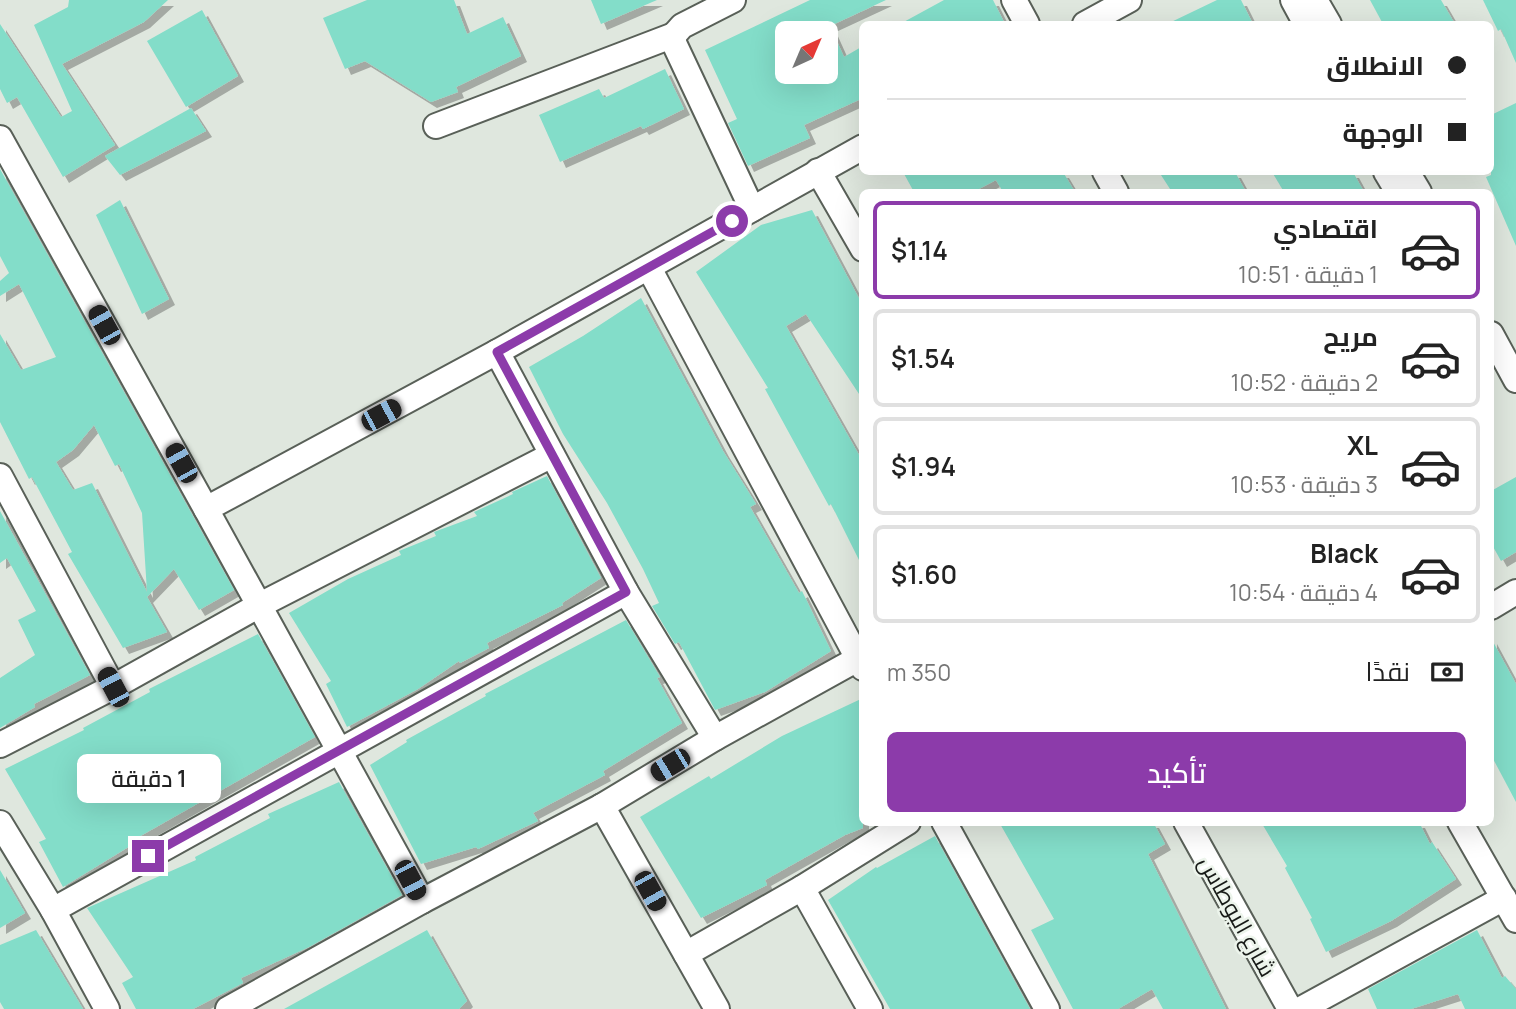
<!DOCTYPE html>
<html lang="ar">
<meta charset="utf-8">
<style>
:root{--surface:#fff;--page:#f2f2f2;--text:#222;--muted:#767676;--line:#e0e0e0;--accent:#8c3baa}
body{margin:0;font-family:Manrope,Cairo,sans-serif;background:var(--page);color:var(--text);direction:rtl;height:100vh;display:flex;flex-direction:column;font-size:26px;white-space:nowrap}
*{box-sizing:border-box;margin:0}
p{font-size:23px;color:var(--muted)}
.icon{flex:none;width:38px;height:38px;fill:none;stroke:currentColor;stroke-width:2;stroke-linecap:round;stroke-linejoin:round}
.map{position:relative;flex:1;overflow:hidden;direction:ltr}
.sheet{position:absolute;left:859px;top:189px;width:635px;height:637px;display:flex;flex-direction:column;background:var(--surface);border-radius:10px;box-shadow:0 7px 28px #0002;direction:rtl}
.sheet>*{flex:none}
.banner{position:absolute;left:859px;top:21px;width:635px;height:154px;border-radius:10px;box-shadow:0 7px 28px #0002;direction:rtl;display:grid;align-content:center;height:154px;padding:0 28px;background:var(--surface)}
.needle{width:46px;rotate:44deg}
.controls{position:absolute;left:775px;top:21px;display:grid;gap:14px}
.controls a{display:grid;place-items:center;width:63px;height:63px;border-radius:10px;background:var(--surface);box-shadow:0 7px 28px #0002;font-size:35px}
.end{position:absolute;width:32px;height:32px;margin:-16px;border:9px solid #8c3baa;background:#fff;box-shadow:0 0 0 4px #fff}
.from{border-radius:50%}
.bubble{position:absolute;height:49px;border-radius:10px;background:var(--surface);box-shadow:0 7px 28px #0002;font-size:23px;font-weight:600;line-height:49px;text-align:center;direction:rtl}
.car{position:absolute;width:21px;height:42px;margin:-21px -10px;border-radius:9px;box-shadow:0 0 5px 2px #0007;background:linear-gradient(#222 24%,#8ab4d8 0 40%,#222 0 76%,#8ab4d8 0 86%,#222 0)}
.banner b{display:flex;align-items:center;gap:24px;height:66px;font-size:26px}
.banner b+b{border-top:2px solid var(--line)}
.banner i{width:18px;height:18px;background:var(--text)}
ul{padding:12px 0 0;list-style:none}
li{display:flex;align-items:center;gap:21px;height:98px;margin:0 14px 10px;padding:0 14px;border:4px solid var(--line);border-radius:10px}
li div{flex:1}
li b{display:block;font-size:26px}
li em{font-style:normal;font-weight:600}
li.on{border-color:var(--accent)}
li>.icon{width:63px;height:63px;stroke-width:1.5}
.pay{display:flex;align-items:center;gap:18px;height:77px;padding:0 28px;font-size:26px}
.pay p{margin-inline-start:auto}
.button{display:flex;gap:14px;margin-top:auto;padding:14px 28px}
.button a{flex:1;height:80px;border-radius:10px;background:var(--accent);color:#fff;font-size:28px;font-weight:600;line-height:80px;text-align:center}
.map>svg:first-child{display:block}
.building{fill:#83ddc9;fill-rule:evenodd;filter:url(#shadow)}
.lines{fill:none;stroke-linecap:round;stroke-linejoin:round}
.minor-casing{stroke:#596058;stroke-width:28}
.minor{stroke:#fff;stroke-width:24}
.route{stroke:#8c3baa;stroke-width:9}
.labels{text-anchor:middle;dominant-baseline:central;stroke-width:5;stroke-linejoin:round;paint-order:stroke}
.street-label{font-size:23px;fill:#171a17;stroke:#ecf4eb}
</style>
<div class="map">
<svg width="1516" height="1009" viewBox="0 0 1516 1009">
<defs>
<filter id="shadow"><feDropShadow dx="6" dy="6" stdDeviation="0" flood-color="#0004"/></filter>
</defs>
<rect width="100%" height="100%" fill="#dfe7de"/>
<g class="building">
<path d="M69 0H168L144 22 62 64 115 145 63 177 17 97 7 103 0 89V24L61 117 72 111 34 25 68 7Z"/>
<path d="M367 0H454L467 34 503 17 521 56 456 87 458 92 431 102 365 61 345 69 323 18Z"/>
<path d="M591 0H657L601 24Z"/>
<path d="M810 0H886L830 26 844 57 863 46V98L804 125 810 138 748 166 728 123 737 119 705 50ZM788 33H826V72H810L788 82Z"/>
<path d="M944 0H993L1005 24H900Z"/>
<path d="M1217 0H1241L1253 24H1167Z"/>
<path d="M1370 0H1441L1455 24H1383Z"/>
<path d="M1483 0H1516V63L1501 29 1498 31Z"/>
<path d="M202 10 238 76 186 107 147 41Z"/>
<path d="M665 69 684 109 643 129 641 126 560 162 539 115 599 89 604 98Z"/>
<path d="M1516 103V246L1486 177 1491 175V115Z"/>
<path d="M191 108 206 131 120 175 105 156Z"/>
<path d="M0 169 234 590 199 610 174 569 147 597 167 632 123 648 68 554 72 552 32 477 29 479 0 422V334L21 370 56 357 19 284 0 296V281L9 273 0 256ZM94 425 115 466 119 464 142 513 147 592 92 483 73 490 56 462 73 450Z"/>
<path d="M903 172H1063L1075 192H1003L996 180 973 192H914Z"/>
<path d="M1159 172H1235L1246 192H1172Z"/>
<path d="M1272 172H1353L1364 192H1284Z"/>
<path d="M120 200 169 299 142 314 96 215Z"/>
<path d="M812 210 863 306V400L806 314 786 326 863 462V568L831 504 829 506 765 389 768 388 696 272 761 225Z"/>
<path d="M641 298 723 451 756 504 750 507 799 593 802 591 831 651 765 692 715 710 679 642 675 644 652 606 659 603 643 569 607 503 563 434 529 367 583 336Z"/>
<path d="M547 476 601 578 562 603 563 605 487 643 489 648 460 663 459 661 418 689 347 727 326 684 331 681 289 613 348 579 401 555 399 551 436 536 434 532 477 516 474 512 513 494 512 492Z"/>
<path d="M1516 477V552L1501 561 1491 543V491Z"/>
<path d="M0 511 90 675 34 704 35 707 0 728V678L35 655 18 620 36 611 7 558 0 563Z"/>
<path d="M626 620 660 677 657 678 682 723 603 771 605 775 533 813 538 821 478 849 476 847 421 864 370 765 407 742 406 740 486 696 485 694Z"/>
<path d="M258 634 315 737 128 843 130 846 63 887 39 842 46 839 5 769 84 730 83 728 150 692 149 689Z"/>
<path d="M1491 638 1516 684V802L1491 755Z"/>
<path d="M863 698V828L845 835 765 880 767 885 701 918 640 817 709 776 711 779 782 736Z"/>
<path d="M339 782 402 895 309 947 241 978 243 983 193 1009H136L122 983 133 977 87 908 196 860 195 857 270 818 268 814Z"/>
<path d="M999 822H1153L1165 844 1148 854 1226 1009H1163L1152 989 1118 1009H1073L1031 930 1054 919Z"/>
<path d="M1261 822H1419L1430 844 1432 842 1456 879 1391 921 1326 952 1310 919 1312 918 1285 868 1287 866Z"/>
<path d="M935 836 1030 1009H890L828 900 876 867 877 868Z"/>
<path d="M0 870 25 913 0 928Z"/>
<path d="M36 930 83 1009H4L0 1002V945Z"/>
<path d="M427 930 467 1001 459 1009H284Z"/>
<path d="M1477 930 1502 978 1505 976 1516 989V1009H1465L1458 994 1411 1009H1377L1368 989Z"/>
</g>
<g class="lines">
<g class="minor-casing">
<g id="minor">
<path d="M733 0 682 26 674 35V43L752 209"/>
<path d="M1014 0 1027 24"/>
<path d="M1293 0 1306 24"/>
<path d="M1315 0 1329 24"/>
<path d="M1085 24 1129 0"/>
<path d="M436 126 674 35"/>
<path d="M0 138 206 509"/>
<path d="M818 171 863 249"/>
<path d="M1105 172 1116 192"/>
<path d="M1386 172 1398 192"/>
<path d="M1407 172 1419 192"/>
<path d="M649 268 863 668"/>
<path d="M1491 334 1516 380"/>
<path d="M497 352 626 592 715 738"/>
<path d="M0 476 113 687"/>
<path d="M1491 607 1516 592"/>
<path d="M0 745 113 687 258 606 552 455"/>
<path d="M602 806 717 1009"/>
<path d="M944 822 1047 1009"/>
<path d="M1186 822 1290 1009"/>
<path d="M1460 822 1516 920"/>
<path d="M0 823 53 910 107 1009"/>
<path d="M422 901 602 806 715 738 863 656"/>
<path d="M53 910 626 592"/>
<path d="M686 954 802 888"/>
<path d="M228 1009 422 901 206 509 497 352 863 147"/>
<path d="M870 1009 802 888 908 822"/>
<path d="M1301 1009 1504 898"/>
</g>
</g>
<use href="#minor" class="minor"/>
</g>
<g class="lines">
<path class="route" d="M148 856 626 592 497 352 732 221"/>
</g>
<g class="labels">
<g class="street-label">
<text transform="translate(1238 916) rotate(61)">شارع البوطاس</text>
</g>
</g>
</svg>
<div class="controls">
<a><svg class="needle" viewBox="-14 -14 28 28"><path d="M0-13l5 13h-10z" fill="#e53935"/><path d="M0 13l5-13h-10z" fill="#767676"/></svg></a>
</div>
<i class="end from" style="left:732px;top:221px"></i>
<i class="end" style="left:148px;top:856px"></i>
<div class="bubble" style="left:77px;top:754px;width:144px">1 دقيقة</div>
<i class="car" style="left:104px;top:325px;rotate:331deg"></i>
<i class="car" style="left:381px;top:415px;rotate:62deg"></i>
<i class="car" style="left:181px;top:463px;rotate:331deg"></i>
<i class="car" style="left:113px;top:687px;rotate:332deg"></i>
<i class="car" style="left:670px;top:765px;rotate:239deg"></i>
<i class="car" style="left:410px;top:880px;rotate:152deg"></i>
<i class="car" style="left:650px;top:891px;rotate:151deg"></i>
<div class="banner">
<b><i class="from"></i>الانطلاق</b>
<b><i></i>الوجهة</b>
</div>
<section class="sheet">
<ul>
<li class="on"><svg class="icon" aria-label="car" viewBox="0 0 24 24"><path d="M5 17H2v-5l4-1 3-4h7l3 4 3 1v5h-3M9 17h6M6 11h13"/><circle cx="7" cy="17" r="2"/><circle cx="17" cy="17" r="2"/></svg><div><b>اقتصادي</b><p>1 دقيقة · 10:51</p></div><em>$1.14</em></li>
<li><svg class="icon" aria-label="car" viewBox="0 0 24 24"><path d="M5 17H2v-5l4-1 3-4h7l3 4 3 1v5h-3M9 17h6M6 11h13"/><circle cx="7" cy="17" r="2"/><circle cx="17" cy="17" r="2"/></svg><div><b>مريح</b><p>2 دقيقة · 10:52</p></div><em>$1.54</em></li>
<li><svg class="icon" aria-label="car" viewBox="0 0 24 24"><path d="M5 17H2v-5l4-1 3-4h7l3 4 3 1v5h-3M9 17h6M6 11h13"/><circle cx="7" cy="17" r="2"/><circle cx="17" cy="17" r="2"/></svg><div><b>XL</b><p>3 دقيقة · 10:53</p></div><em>$1.94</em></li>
<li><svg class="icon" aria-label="car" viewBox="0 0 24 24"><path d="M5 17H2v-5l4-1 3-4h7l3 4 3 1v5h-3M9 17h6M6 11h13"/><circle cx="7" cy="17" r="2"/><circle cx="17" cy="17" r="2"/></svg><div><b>Black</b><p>4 دقيقة · 10:54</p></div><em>$1.60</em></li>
</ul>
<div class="pay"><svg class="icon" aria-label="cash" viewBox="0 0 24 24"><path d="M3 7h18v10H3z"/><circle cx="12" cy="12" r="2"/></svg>نقدًا<p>350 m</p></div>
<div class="button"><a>تأكيد</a></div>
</section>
</div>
